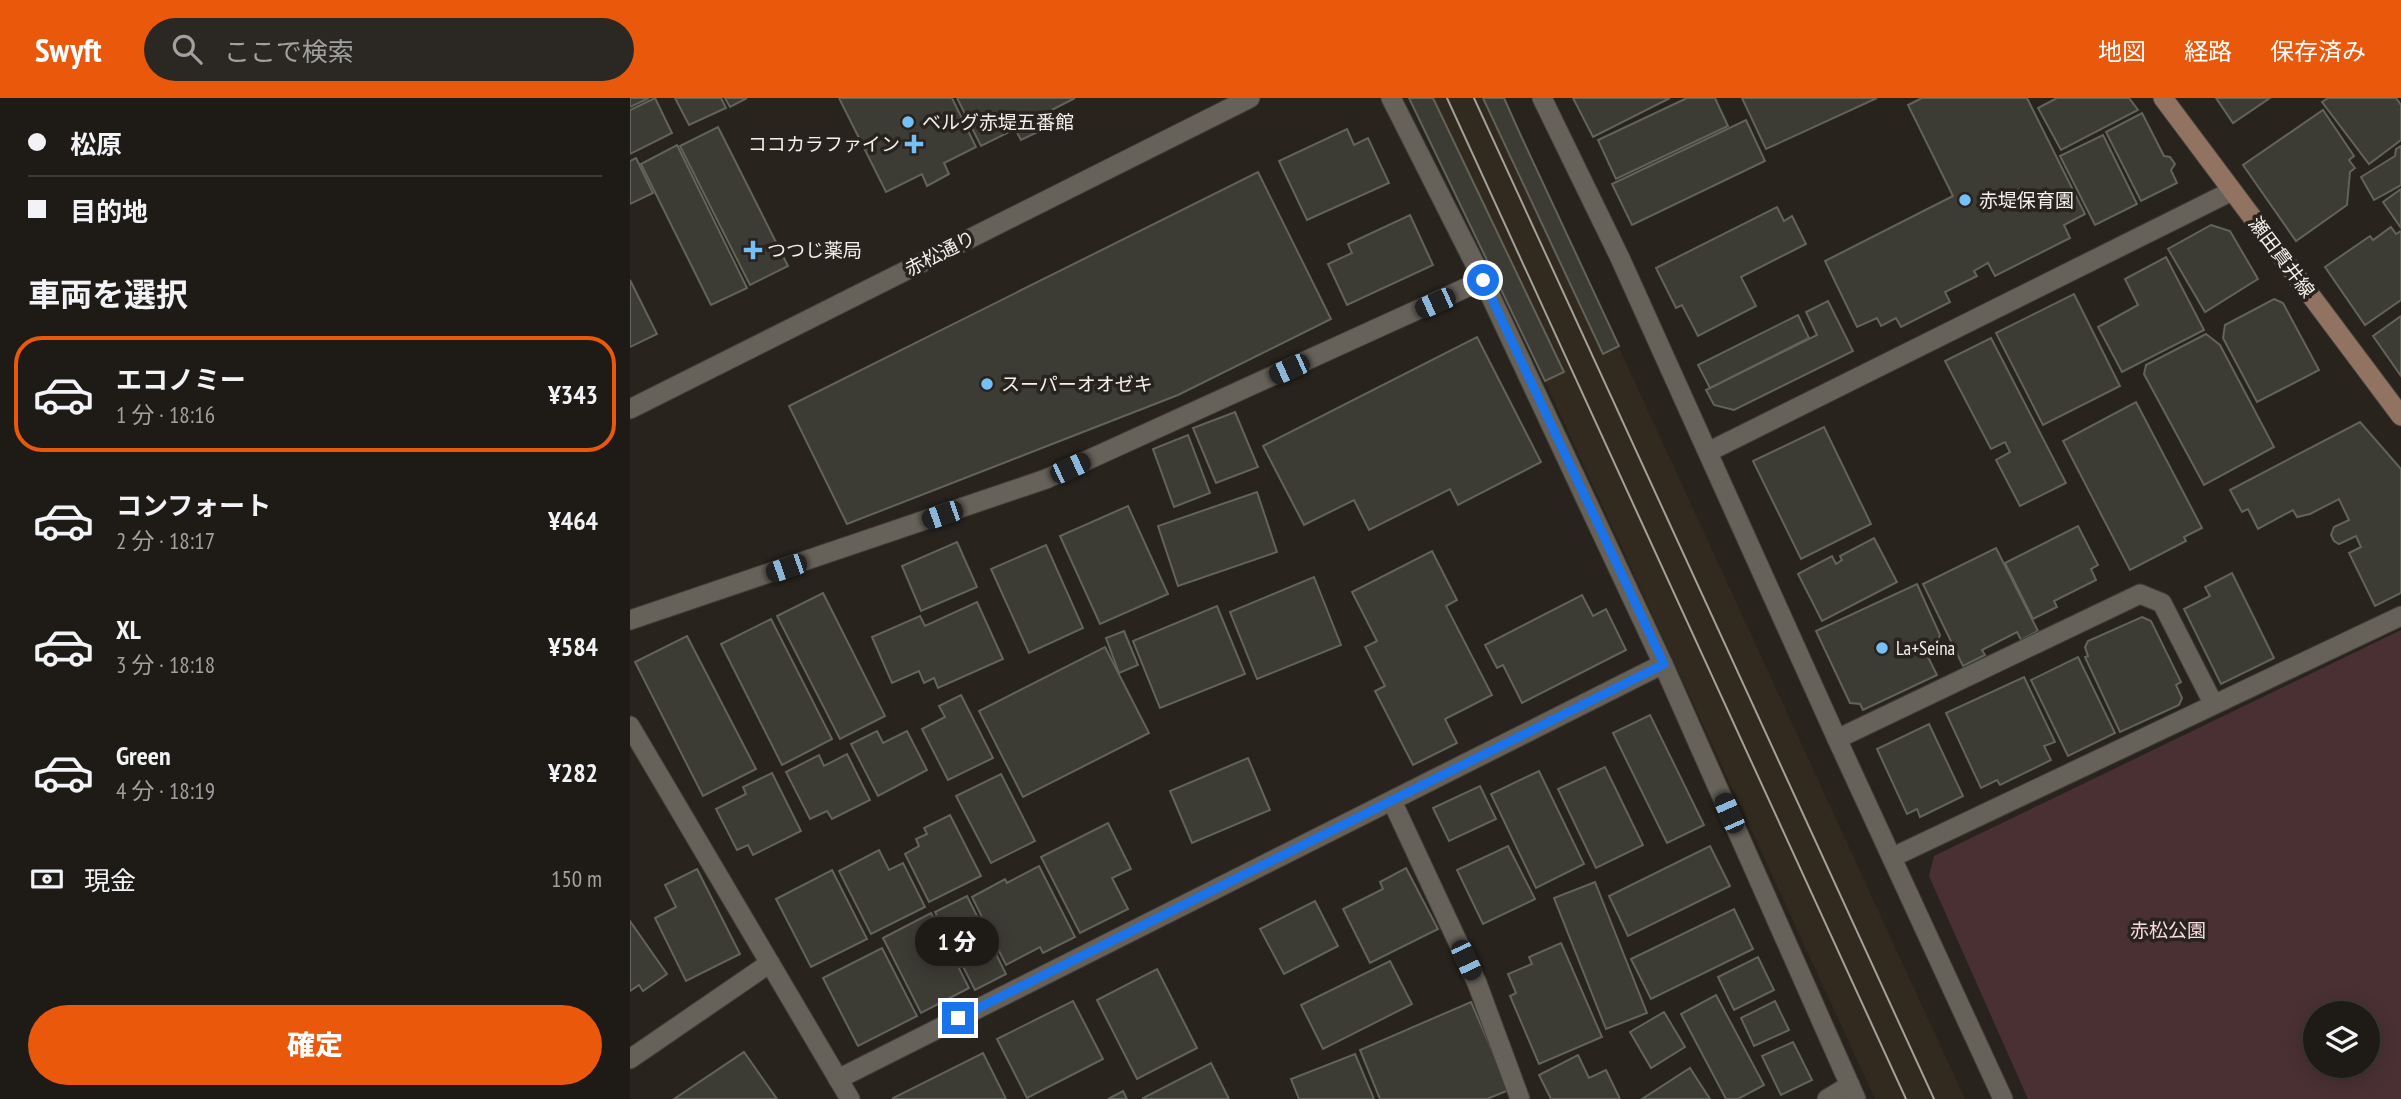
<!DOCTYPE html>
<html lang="ja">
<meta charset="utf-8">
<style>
:root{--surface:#1e1a16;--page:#2b2723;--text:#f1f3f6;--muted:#a1a1a1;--line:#3c3835;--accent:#ea580c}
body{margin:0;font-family:"PT Sans Narrow","Noto Sans JP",sans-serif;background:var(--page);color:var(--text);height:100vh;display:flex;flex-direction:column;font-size:26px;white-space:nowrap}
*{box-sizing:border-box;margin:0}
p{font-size:23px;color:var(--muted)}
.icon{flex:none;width:38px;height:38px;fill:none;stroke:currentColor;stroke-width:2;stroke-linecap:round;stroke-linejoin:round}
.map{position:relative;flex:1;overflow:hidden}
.panel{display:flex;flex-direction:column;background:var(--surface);width:630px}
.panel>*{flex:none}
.guide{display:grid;align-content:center;height:154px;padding:0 28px;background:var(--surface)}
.buttons{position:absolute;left:1673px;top:903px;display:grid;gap:14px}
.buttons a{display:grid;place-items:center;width:77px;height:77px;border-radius:50%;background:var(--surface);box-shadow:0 4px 18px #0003,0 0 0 2px var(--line);font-size:35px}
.end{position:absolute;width:32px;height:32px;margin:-16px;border:9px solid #1a73e8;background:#fff;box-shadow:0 0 0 4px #fff}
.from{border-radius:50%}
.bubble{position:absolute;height:49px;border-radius:24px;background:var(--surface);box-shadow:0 4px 18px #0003,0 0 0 2px var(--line);font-size:23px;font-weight:800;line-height:49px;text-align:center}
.car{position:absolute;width:21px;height:42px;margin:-21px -10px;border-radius:9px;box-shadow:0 0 5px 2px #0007;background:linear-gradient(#222 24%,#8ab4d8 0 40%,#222 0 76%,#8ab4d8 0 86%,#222 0)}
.guide b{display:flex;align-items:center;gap:24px;height:66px;font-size:26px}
.guide b+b{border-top:2px solid var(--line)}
.guide i{width:18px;height:18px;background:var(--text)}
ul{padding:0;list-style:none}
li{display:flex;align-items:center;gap:21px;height:116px;margin:0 14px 10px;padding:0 14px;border:4px solid transparent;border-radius:28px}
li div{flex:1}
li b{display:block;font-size:26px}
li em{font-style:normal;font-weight:800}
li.active{border-color:var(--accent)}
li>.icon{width:63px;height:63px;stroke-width:1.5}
h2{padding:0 28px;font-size:32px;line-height:84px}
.pay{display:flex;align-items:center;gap:18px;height:77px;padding:0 28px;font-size:26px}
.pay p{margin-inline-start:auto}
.primary-button{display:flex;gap:14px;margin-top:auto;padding:14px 28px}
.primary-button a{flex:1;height:80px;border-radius:42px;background:var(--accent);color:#fff;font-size:28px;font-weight:800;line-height:80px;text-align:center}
header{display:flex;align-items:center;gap:42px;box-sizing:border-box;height:98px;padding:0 35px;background:var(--accent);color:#fff}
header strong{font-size:33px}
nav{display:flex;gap:38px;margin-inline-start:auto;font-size:24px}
.search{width:490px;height:63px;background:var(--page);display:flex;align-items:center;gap:18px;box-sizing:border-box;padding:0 24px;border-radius:38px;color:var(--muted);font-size:26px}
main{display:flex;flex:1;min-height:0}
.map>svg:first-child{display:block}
.built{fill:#322a1e}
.green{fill:#4a3033;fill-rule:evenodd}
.building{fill:#3c3c34;stroke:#62635a;stroke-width:2}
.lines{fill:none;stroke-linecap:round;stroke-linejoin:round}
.service-casing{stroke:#423e39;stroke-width:21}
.minor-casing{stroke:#423e39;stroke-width:21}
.tertiary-casing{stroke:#423e39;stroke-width:21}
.secondary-casing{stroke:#423e39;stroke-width:21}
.service{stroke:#666159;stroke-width:19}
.minor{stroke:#666159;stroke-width:19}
.tertiary{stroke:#666159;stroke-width:19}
.secondary{stroke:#927361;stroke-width:19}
.tram{stroke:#a4a09b;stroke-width:2}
.route{stroke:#1a73e8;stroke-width:9}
.poi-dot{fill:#75c0f6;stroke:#28231d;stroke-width:2.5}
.labels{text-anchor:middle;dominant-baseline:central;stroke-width:7;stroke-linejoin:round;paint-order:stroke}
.poi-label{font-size:19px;fill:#f4f1ec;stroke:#28231d;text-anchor:start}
.street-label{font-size:19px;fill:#f4f1ec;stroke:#28231d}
.park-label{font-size:19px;fill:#f9dbde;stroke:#28231d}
</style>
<header>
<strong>Swyft</strong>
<div class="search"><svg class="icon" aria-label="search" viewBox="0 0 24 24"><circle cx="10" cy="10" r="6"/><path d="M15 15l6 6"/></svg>ここで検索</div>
<nav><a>地図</a><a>経路</a><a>保存済み</a></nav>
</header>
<main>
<section class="panel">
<div class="guide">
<b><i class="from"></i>松原</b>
<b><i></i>目的地</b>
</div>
<h2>車両を選択</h2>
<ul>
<li class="active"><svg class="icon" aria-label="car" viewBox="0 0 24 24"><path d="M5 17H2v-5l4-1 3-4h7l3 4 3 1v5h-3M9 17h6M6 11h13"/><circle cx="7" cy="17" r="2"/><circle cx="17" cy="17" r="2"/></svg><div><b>エコノミー</b><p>1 分 · 18:16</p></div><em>¥343</em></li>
<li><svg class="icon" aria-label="car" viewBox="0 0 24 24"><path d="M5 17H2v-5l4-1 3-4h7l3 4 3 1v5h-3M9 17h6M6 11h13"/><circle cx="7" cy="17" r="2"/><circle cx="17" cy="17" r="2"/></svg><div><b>コンフォート</b><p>2 分 · 18:17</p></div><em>¥464</em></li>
<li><svg class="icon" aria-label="car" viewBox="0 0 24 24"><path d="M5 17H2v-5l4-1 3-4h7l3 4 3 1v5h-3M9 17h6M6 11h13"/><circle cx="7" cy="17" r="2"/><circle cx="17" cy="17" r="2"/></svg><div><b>XL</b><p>3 分 · 18:18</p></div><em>¥584</em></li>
<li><svg class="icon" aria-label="car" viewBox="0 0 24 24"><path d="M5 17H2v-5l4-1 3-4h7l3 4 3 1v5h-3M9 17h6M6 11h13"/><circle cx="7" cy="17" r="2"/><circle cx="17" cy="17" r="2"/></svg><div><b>Green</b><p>4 分 · 18:19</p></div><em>¥282</em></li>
</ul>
<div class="pay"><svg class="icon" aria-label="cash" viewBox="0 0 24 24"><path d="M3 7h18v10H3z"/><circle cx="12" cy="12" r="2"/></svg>現金<p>150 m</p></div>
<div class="primary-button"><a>確定</a></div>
</section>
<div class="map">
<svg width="1771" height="1001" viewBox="0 0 1771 1001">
<rect width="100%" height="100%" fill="#28231d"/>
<path class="built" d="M779 0H874L1335 1001H1245L915 283Z"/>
<path class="green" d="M1771 532V1001H1398L1299 778 1304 758ZM1685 915H1738V968H1685Z"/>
<g class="building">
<path d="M0 0H19L0 9Z"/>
<path d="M25 0 42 35 0 56V12Z"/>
<path d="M45 0H91L96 10 59 27Z"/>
<path d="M95 0H117L100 9Z"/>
<path d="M209 0H322L346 49 314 65 319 76 297 88 292 76 256 94Z"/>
<path d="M327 0H445L410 18 416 30 391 42 385 31 351 48Z"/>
<path d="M779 0H803L934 274 915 283Z"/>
<path d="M853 0H874L891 38 989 248 973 256Z"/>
<path d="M943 0H1040L963 39Z"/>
<path d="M1057 0H1085L1098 28 986 81 968 42Z"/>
<path d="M1112 0H1247L1136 51Z"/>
<path d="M1292 0H1397L1455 116 1434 127 1440 140 1365 178 1358 165 1344 173 1347 178 1315 194 1320 204 1271 229 1266 220 1251 228 1247 220 1227 229 1195 163 1323 98 1278 7Z"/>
<path d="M1427 0H1499L1508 12 1431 52 1408 10Z"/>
<path d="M1586 0H1640L1603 25Z"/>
<path d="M1698 0H1766L1771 7V42L1739 66 1692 4Z"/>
<path d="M1693 12 1724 58 1719 62 1725 70 1720 74 1717 107 1666 143 1613 67Z"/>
<path d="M1512 15 1534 58 1540 59 1545 66 1541 72 1547 85 1511 103 1476 34Z"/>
<path d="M1116 22 1135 63 1002 127 982 86Z"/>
<path d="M88 29 158 168 120 187 50 48Z"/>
<path d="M717 31 724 47 738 40 759 85 677 122 649 63Z"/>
<path d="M1473 37 1507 106 1465 127 1430 58Z"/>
<path d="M47 47 117 190 81 207 11 66Z"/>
<path d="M1771 48V87L1744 102 1731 79 1765 58 1766 51Z"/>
<path d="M6 60 23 95 0 106V63Z"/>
<path d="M628 74 701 221 548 297 217 426 159 308Z"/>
<path d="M1771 91V130L1753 104Z"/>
<path d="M1147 109 1154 123 1162 118 1176 146 1111 179 1126 208 1068 238 1052 207 1046 210 1026 170Z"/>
<path d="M780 117 803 167 717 207 698 166 722 155 718 146Z"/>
<path d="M1581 127 1600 133 1628 181 1575 214 1538 151Z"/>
<path d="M1761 129 1766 136 1771 133V202L1735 227 1695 169 1740 138 1743 142Z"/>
<path d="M1536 159 1574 232 1492 274 1468 229 1508 207 1495 181Z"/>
<path d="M0 182 27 236 0 249Z"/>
<path d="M1444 196 1490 288 1413 327 1366 235Z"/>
<path d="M1644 201 1653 205 1689 272 1627 304 1593 240 1595 227Z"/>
<path d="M1198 203 1223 253 1104 312 1084 307 1076 292 1187 237 1176 214Z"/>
<path d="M1168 217 1179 240 1080 290 1068 267Z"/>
<path d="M1771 218V278L1743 238Z"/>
<path d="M1576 236 1590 247 1644 349 1574 387 1514 276 1516 267Z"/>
<path d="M847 239 911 364 828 407 820 391 739 432 724 402 674 427 633 348Z"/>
<path d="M1361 240 1436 385 1390 408 1366 362 1380 354 1375 344 1361 351 1315 263Z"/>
<path d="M1506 304 1572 430 1554 439 1556 443 1500 472 1433 343Z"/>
<path d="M605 314 628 369 586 385 563 330Z"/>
<path d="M1730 324 1771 371V495L1745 508 1719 455 1731 449 1726 438 1709 446 1704 443 1701 437 1704 429 1719 422 1709 401 1680 416 1667 419 1663 412 1628 431 1618 411 1612 414 1600 392Z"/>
<path d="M1194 329 1241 426 1171 461 1123 363Z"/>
<path d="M558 337 580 395 544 409 523 351Z"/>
<path d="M627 394 647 454 548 488 528 428Z"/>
<path d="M498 408 538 496 470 526 430 438Z"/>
<path d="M1448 428 1468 467 1461 471 1466 482 1424 503 1427 509 1403 521 1375 465Z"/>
<path d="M1244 440 1267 484 1192 523 1168 476 1202 458 1206 466 1212 462 1210 458Z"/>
<path d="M327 444 347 489 291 513 272 468Z"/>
<path d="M416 447 453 530 399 555 361 471Z"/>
<path d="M1366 450 1408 533 1391 542 1387 534 1352 552 1355 557 1333 568 1293 486Z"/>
<path d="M802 453 827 502 816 508 862 597 815 621 827 645 783 667 745 593 755 588 735 549 747 543 722 494Z"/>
<path d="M1602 475 1644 560 1591 586 1554 511 1580 498 1575 489Z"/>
<path d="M684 479 711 547 627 581 600 514Z"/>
<path d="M1287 486 1310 537 1307 545 1294 551 1307 577 1233 612 1230 606 1220 605 1186 533Z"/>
<path d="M193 495 255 618 210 641 147 518Z"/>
<path d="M952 497 963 518 976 511 996 552 892 605 873 567 867 570 855 547Z"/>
<path d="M347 504 373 561 308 590 304 580 294 585 289 573 262 585 242 539 290 518 295 528Z"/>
<path d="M587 508 615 576 530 610 503 543Z"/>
<path d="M1512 519 1521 523 1551 584 1546 587 1552 600 1549 607 1490 634 1455 559 1458 558 1455 549 1458 543Z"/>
<path d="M141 521 202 641 152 667 91 546Z"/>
<path d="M494 533 508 567 489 575 476 540Z"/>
<path d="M57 538 126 671 73 698 5 564Z"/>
<path d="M475 549 519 635 393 699 349 613Z"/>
<path d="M1448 559 1485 635 1438 658 1401 582Z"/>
<path d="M1394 579 1425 644 1414 648 1421 662 1370 687 1367 682 1351 690 1316 615Z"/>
<path d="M331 597 363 660 318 682 292 631 315 619 309 608Z"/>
<path d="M1020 617 1074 727 1037 745 983 635Z"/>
<path d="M1299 626 1333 698 1290 719 1287 711 1277 716 1247 651Z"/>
<path d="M247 633 253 645 277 633 297 672 248 698 221 646Z"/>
<path d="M217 656 240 702 202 721 197 713 180 721 156 674 189 657 194 668Z"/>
<path d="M618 660 640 712 562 745 540 693Z"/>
<path d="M975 669 1013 747 966 770 928 691Z"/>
<path d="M909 673 954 766 906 790 861 696Z"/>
<path d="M142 675 171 733 123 757 118 747 107 752 86 711 116 696 113 689Z"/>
<path d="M371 676 405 743 361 765 326 698Z"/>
<path d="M850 688 866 721 819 743 803 710Z"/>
<path d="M320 717 351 778 299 804 275 756 289 748 286 741 297 736 294 730Z"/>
<path d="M478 725 501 771 482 780 498 811 450 835 411 759Z"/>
<path d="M878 748 905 801 853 826 827 772Z"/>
<path d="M1080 748 1100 788 998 838 979 798Z"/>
<path d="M249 752 259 772 273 765 295 809 241 836 209 773Z"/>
<path d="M409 768 445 839 413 855 410 849 376 867 342 799 375 781 377 785Z"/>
<path d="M776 770 808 831 740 865 713 811 753 791 750 784Z"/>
<path d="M67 771 110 856 56 883 25 820 46 809 35 787Z"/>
<path d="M202 772 237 841 181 869 146 801Z"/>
<path d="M965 784 1017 915 976 931 924 800Z"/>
<path d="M337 798 376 876 345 892 305 814Z"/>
<path d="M685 803 708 848 654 876 630 831Z"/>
<path d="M1104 811 1123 851 1021 901 1001 861Z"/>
<path d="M301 815 339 890 291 915 253 840Z"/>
<path d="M0 823 37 876 13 893 9 887 0 893Z"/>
<path d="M931 845 972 939 909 966 880 898 886 895 878 876 902 866 899 859Z"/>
<path d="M252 850 287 918 228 948 193 880Z"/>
<path d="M1128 859 1144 892 1104 912 1088 879Z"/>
<path d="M760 863 782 906 693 951 671 907Z"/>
<path d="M527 871 567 950 507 981 467 902Z"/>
<path d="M1086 897 1134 987 1108 1001H1096L1051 916Z"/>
<path d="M443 903 473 961 397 1000 367 941Z"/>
<path d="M1145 903 1159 932 1124 948 1111 920Z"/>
<path d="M841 904 879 992 857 1001H750L730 952Z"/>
<path d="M1034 914 1055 949 1021 970 1000 934Z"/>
<path d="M1163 944 1182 982 1151 997 1132 958Z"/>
<path d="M114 954 147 1001H44Z"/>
<path d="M353 955 376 1001H263V1000Z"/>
<path d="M725 956 744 1001H669L661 981Z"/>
<path d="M948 957 959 980 976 972 990 1001H921L909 977Z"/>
<path d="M581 965 599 1001H513V1000Z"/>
<path d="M1060 970 1080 1001H1012Z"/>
<path d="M493 993 497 1001H478Z"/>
</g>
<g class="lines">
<g class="service-casing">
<g id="service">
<path d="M1207 641 1510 496 1532 505 1583 605"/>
<path d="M762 703 847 885 890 1001"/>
</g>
</g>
<g class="minor-casing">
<g id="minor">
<path d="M761 0 853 182 1033 566 1226 1001"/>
<path d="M912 0 990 160 1207 641 1373 1001"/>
<path d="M1078 354 1602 93"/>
<path d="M0 522 416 381 853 182"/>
<path d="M0 628 220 1001"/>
<path d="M1263 759 1771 518"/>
<path d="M0 961 140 865"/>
<path d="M208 981 1033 566"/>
<path d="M1197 1001 1220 987"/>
</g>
</g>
<g class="tertiary-casing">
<path id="tertiary" d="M0 311 620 0"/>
</g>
<g class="secondary-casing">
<path id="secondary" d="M1533 0 1771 318"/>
</g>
<use href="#service" class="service"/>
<use href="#minor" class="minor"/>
<use href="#tertiary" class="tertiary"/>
<use href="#secondary" class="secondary"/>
<g class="tram">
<path d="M817 0 1276 1001"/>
<path d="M844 0 1304 1001"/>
</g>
</g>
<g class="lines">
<path class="route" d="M328 920 1034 566 853 182"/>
</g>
<g class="poi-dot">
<circle cx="278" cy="24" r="7"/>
<path d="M280.5 35.5h7v7h7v7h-7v7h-7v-7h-7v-7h7z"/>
<circle cx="1335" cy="102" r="7"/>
<path d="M119.5 141.5h7v7h7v7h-7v7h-7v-7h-7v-7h7z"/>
<circle cx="357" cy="286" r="7"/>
<circle cx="1252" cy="550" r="7"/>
</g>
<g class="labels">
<g class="poi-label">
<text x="292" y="24">ベルグ赤堤五番館</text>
<text x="270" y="46" text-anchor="end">ココカラファイン</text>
<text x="1349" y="102">赤堤保育園</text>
<text x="137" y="152">つつじ薬局</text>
<text x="371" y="286">スーパーオオゼキ</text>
<text x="1266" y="550">La+Seina</text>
</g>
<g class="street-label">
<text transform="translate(310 155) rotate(-27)">赤松通り</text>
<text transform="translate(1652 159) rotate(53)">瀬田貫井線</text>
</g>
<g class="park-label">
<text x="1538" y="832">赤松公園</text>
</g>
</g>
</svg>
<div class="buttons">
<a><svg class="icon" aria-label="layers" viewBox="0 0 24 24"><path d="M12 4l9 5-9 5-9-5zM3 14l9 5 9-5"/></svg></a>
</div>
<i class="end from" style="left:853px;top:182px"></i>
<i class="end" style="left:328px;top:920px"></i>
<div class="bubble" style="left:285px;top:819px;width:84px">1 分</div>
<i class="car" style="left:805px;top:205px;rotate:246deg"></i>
<i class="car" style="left:659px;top:271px;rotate:246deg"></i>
<i class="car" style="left:440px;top:370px;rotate:65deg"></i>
<i class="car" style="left:312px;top:417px;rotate:251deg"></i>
<i class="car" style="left:156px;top:470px;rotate:251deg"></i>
<i class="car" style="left:1099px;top:715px;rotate:336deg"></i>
<i class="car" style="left:836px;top:862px;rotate:155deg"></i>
</div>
</main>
